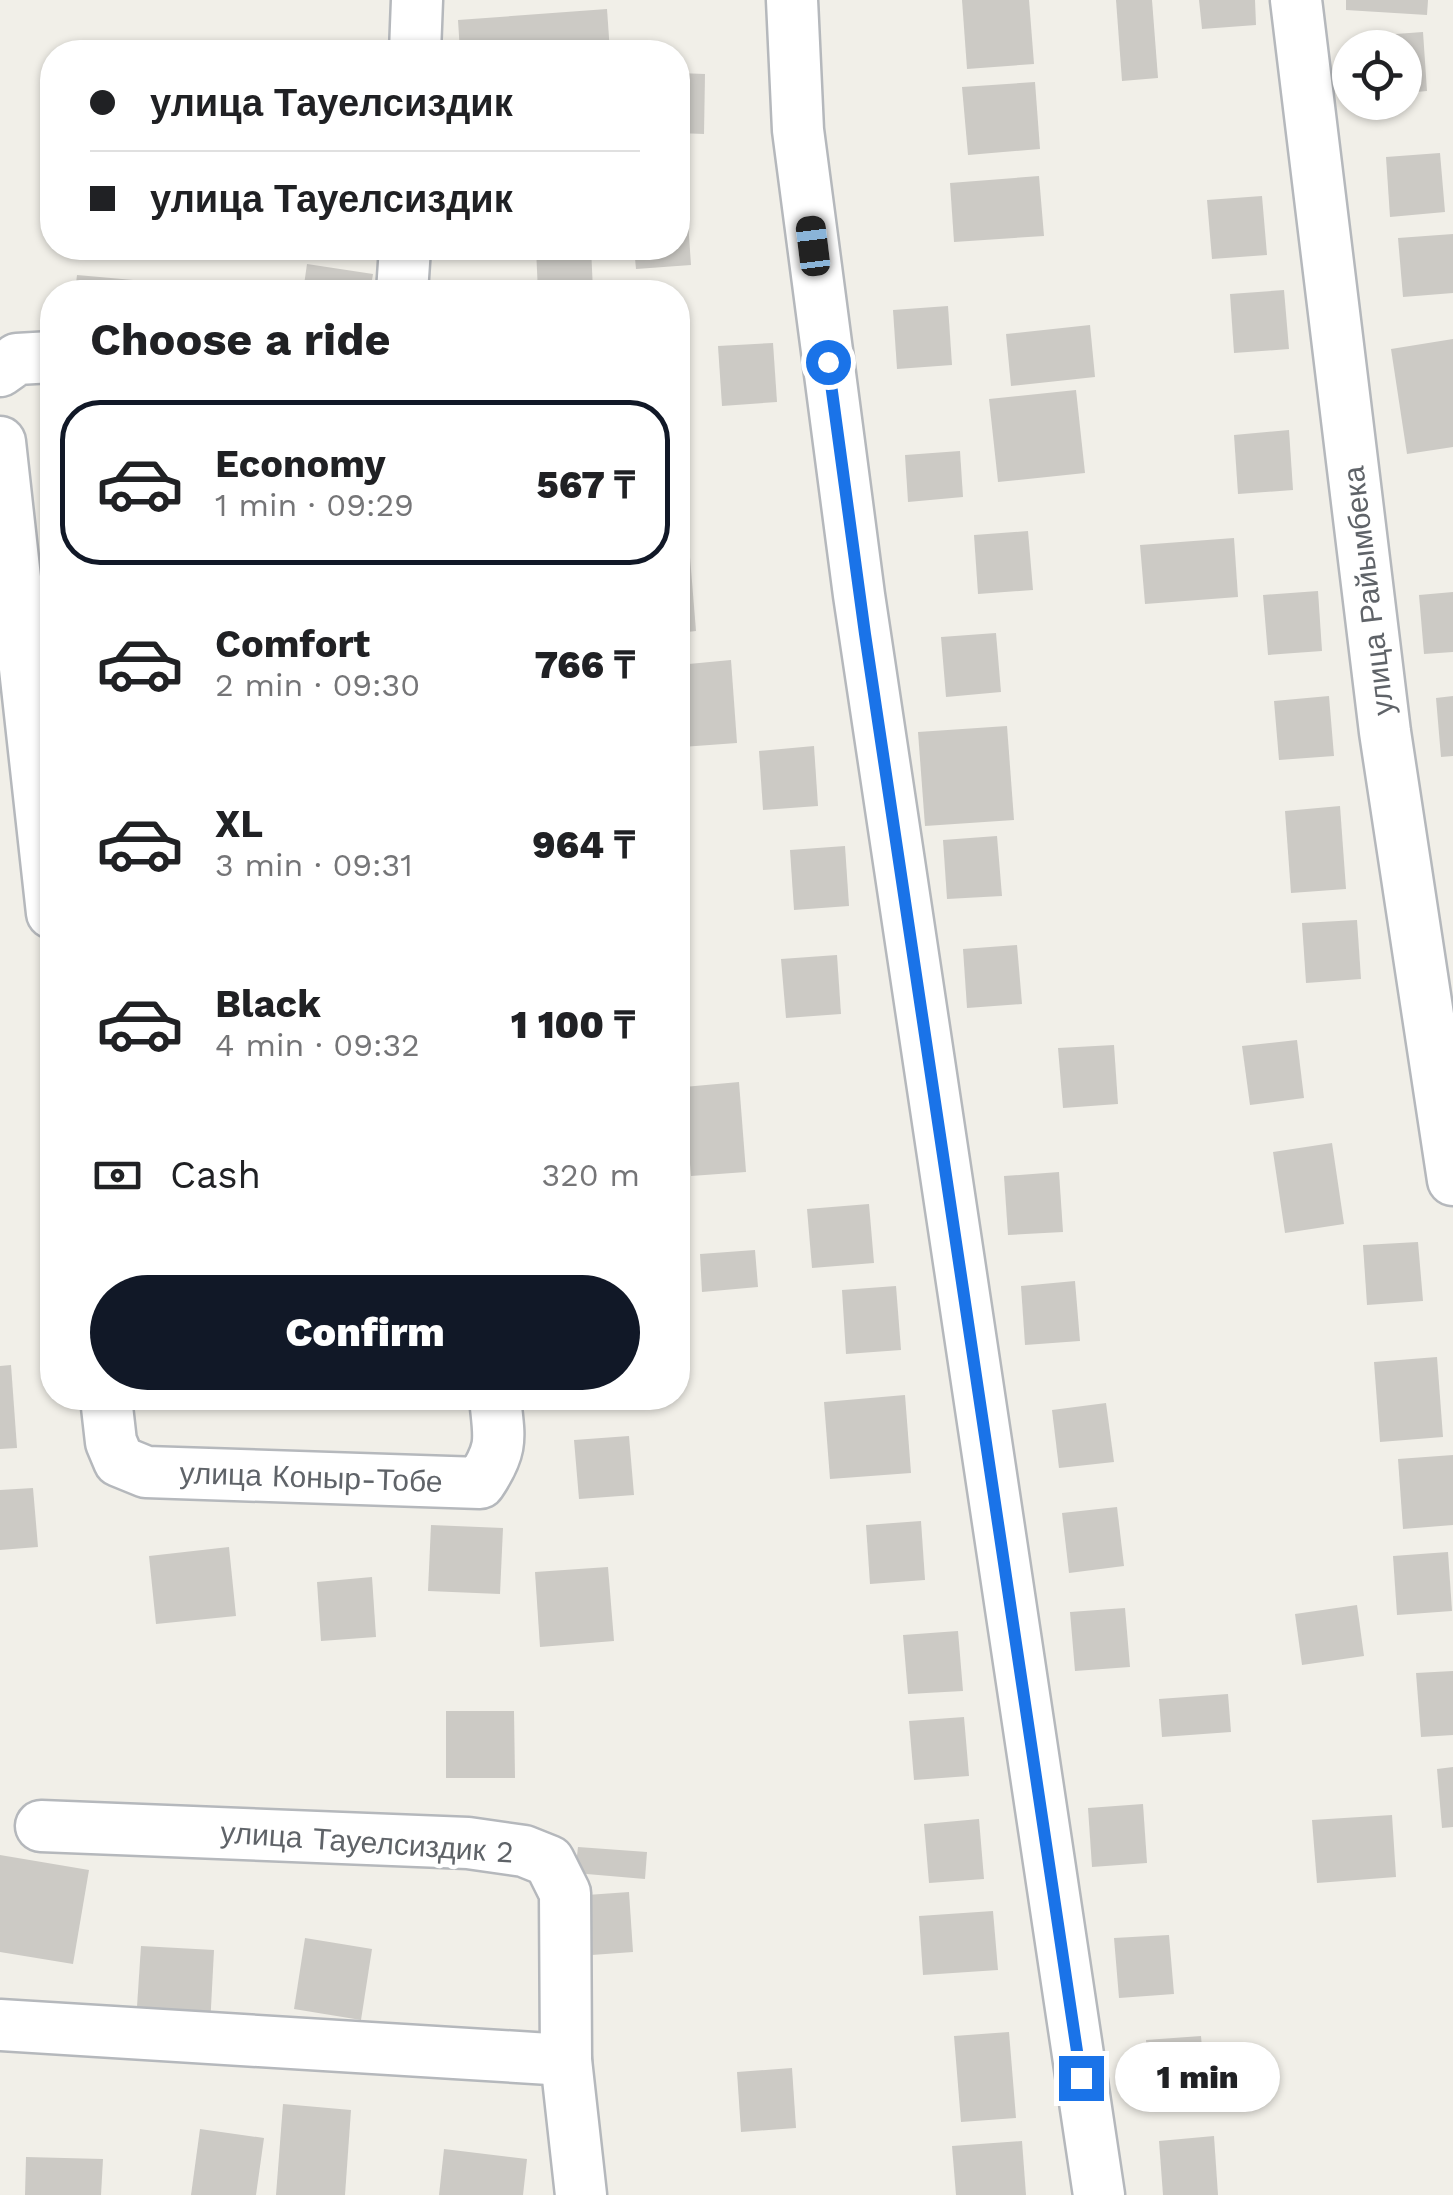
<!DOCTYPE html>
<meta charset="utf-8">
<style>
:root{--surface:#fff;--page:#f6f6f6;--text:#202124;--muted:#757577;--line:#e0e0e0;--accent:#111827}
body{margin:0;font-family:"Work Sans",sans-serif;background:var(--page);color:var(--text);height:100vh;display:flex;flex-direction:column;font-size:38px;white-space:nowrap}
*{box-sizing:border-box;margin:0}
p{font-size:32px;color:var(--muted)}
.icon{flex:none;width:55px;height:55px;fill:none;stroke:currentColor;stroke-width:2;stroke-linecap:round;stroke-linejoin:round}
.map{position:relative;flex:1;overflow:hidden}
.panel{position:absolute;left:40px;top:280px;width:650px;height:1130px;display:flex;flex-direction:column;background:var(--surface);border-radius:40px;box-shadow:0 2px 8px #0004}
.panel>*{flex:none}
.hud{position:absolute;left:40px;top:40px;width:650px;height:220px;border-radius:40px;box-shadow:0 2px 8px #0004;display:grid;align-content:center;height:220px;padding:0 50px;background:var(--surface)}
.controls{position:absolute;left:1332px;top:30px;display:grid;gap:20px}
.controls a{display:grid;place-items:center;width:90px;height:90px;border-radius:50%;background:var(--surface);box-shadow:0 2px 8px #0004;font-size:50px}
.end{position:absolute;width:45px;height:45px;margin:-22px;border:12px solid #1a73e8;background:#fff;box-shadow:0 0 0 5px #fff}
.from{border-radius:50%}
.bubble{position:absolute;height:70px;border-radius:35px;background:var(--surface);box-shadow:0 2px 8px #0004;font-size:32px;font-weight:800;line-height:70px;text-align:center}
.car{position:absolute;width:30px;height:60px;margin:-30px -15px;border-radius:12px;box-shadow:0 0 8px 2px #0007;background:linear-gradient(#222 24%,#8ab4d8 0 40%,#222 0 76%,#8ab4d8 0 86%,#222 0)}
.hud b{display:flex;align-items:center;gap:35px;height:95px;font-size:38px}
.hud b+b{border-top:2px solid var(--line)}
.hud i{width:25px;height:25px;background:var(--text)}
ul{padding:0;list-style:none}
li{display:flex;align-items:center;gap:30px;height:165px;margin:0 20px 15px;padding:0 30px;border:5px solid transparent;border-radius:40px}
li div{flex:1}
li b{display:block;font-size:38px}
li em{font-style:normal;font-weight:800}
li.selected{border-color:var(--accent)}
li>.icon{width:90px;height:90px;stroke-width:1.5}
h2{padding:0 50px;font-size:45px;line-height:120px}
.pay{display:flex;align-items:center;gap:25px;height:110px;padding:0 50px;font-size:38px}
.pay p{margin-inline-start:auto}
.button{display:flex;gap:20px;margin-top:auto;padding:20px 50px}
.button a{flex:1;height:115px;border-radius:60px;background:var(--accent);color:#fff;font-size:40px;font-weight:800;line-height:115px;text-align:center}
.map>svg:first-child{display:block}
.building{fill:#cccac5}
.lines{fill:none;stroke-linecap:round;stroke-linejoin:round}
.minor-casing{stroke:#b5b8bc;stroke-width:55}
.minor{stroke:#fff;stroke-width:50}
.route{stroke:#1a73e8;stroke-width:12}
.labels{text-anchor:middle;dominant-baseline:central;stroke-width:9;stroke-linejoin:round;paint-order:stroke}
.street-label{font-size:30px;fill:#5f6368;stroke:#fff}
</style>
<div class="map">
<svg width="1453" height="2195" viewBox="0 0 1453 2195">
<rect width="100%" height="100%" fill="#f1efe8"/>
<g class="building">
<path d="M962 0H1029L1034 64 967 69Z"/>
<path d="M1116 0H1152L1158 78 1122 81Z"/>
<path d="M1199 0H1255L1256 25 1202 29Z"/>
<path d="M1346 0H1428L1427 15 1346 10Z"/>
<path d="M607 9 610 52H460L458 20Z"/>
<path d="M1423 32 1427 91 1405 93V48H1369L1368 36Z"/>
<path d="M678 73 705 74 704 134 678 133Z"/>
<path d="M1035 82 1040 149 968 155 962 87Z"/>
<path d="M1440 153 1445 212 1390 217 1386 157Z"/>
<path d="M1039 176 1044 236 954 242 950 183Z"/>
<path d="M1262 196 1267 255 1212 259 1207 200Z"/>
<path d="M678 206H687L691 265 636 269 634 248H678Z"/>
<path d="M1453 234V293L1403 297 1398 238Z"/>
<path d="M290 248H357L355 258 290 250Z"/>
<path d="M536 248H591L593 290 538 292Z"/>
<path d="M307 264 373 274 370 292H303Z"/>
<path d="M77 275 201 286 200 292H75Z"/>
<path d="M1284 290 1289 349 1234 353 1230 294Z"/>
<path d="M948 306 952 365 897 369 893 310Z"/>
<path d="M1090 325 1095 377 1011 386 1006 334Z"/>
<path d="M1453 339V447L1407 454 1391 349Z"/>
<path d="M773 343 777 402 722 406 718 346Z"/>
<path d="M1076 390 1085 473 998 482 989 399Z"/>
<path d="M1289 430 1293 490 1238 494 1234 435Z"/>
<path d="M960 451 963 497 908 502 905 455Z"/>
<path d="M1028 531 1033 590 978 594 974 535Z"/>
<path d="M1234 538 1238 597 1145 604 1140 545Z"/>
<path d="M690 557 696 631 678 633V558Z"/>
<path d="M1318 591 1322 651 1268 655 1263 595Z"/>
<path d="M1453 592V652L1424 654 1419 595Z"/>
<path d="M996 633 1001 692 946 697 941 637Z"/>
<path d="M731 660 737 743 682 747 678 665Z"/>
<path d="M1329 696 1334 756 1279 760 1274 701Z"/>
<path d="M1453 696V756L1441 757 1436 698Z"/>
<path d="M1007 726 1014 820 925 826 918 732Z"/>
<path d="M814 746 818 806 763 810 759 751Z"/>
<path d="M1340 806 1346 889 1291 893 1285 811Z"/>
<path d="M997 836 1002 896 947 899 943 840Z"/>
<path d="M845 846 849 906 794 910 790 850Z"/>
<path d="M1357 920 1361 979 1306 983 1302 923Z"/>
<path d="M1017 945 1022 1004 967 1008 963 949Z"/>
<path d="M837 955 841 1014 786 1018 781 959Z"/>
<path d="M1297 1040 1304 1098 1250 1105 1242 1046Z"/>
<path d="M1114 1045 1118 1104 1063 1108 1058 1048Z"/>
<path d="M739 1082 746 1172 691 1176 684 1087Z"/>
<path d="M1332 1143 1344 1224 1285 1233 1273 1152Z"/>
<path d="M1059 1172 1063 1232 1008 1235 1004 1176Z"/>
<path d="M869 1204 874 1263 812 1268 807 1209Z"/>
<path d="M1418 1242 1423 1301 1367 1305 1363 1245Z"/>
<path d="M755 1250 758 1287 702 1292 700 1254Z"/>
<path d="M1075 1281 1080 1341 1025 1345 1021 1286Z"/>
<path d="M896 1286 901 1350 846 1354 842 1290Z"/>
<path d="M1437 1357 1443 1437 1380 1442 1374 1362Z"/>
<path d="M11 1365 17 1448 0 1449V1366Z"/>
<path d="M905 1395 911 1473 830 1479 824 1402Z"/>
<path d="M1106 1403 1114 1462 1059 1468 1052 1410Z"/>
<path d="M629 1436 634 1495 579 1499 574 1440Z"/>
<path d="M1453 1455V1525L1403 1529 1398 1459Z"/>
<path d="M33 1488 38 1547 0 1550V1490Z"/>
<path d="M1117 1507 1124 1566 1069 1573 1062 1513Z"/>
<path d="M921 1521 925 1580 870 1584 866 1525Z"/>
<path d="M431 1525 503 1528 500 1594 428 1591Z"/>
<path d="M229 1547 236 1616 156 1624 149 1556Z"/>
<path d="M1448 1552 1452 1611 1397 1615 1393 1556Z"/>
<path d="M608 1567 614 1641 540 1647 535 1572Z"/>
<path d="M372 1577 376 1637 321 1641 317 1582Z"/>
<path d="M1357 1605 1364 1656 1302 1665 1295 1614Z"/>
<path d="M1125 1608 1130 1667 1075 1671 1070 1612Z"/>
<path d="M958 1631 963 1691 908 1694 903 1635Z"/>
<path d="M1453 1671V1735L1421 1737 1416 1673Z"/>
<path d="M1228 1694 1231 1732 1162 1737 1159 1699Z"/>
<path d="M446 1711H514L515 1778H446Z"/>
<path d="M964 1717 969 1776 914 1780 909 1721Z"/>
<path d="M1453 1767V1827L1442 1828 1437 1769Z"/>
<path d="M1143 1804 1147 1863 1092 1867 1088 1808Z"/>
<path d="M1392 1815 1396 1877 1317 1883 1312 1820Z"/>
<path d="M979 1819 984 1879 929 1883 924 1824Z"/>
<path d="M578 1847 647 1852 645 1879 575 1873Z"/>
<path d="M0 1855 89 1870 73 1964 0 1952Z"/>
<path d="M629 1892 633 1952 578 1956 573 1896Z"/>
<path d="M993 1911 998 1970 923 1975 919 1916Z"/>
<path d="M1169 1935 1174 1994 1119 1998 1114 1938Z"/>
<path d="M305 1938 372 1949 361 2020 294 2009Z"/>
<path d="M141 1946 214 1950 210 2027 136 2022Z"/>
<path d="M1009 2032 1016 2118 961 2122 954 2036Z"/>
<path d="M1201 2036 1206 2095 1151 2099 1146 2040Z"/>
<path d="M792 2068 796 2128 741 2132 737 2072Z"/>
<path d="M283 2104 351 2110 345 2195H276Z"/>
<path d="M200 2129 264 2138 256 2195H191Z"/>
<path d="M1214 2136 1218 2195H1163L1159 2141Z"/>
<path d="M1022 2141 1026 2195H956L952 2146Z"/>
<path d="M444 2149 527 2159 523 2195H439Z"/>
<path d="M26 2157 103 2159 101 2195H25Z"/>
</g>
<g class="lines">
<g class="minor-casing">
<g id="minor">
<path d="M792 0 798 130 859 595 1099 2195"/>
<path d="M1296 0 1385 732 1453 1180"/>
<path d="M415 52 417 0"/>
<path d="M402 292 405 248"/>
<path d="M0 371 17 359 52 357"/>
<path d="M0 442 52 913"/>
<path d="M106 1398 111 1442 119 1461 146 1472 480 1483C504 1447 499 1438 495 1398"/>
<path d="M41 1826 468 1843 524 1851 549 1861 565 1893 566 2060 581 2195"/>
<path d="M0 2025 566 2060"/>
</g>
</g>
<use href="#minor" class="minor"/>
</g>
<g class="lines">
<path class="route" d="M828 362 865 634 1081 2078"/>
</g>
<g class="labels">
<g class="street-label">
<text transform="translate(1368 591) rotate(-97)">улица Райымбека</text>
<text transform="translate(311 1477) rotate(2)">улица Коныр-Тобе</text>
<text transform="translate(367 1842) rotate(4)">улица Тауелсиздик 2</text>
</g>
</g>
</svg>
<div class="controls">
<a><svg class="icon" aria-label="locate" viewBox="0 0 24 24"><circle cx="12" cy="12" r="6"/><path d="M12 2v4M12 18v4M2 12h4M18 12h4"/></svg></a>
</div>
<i class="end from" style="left:828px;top:362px"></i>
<i class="end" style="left:1081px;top:2078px"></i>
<div class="bubble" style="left:1115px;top:2042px;width:165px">1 min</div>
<i class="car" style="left:813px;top:246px;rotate:353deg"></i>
<div class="hud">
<b><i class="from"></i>улица Тауелсиздик</b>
<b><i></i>улица Тауелсиздик</b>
</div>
<section class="panel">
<h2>Choose a ride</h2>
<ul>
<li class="selected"><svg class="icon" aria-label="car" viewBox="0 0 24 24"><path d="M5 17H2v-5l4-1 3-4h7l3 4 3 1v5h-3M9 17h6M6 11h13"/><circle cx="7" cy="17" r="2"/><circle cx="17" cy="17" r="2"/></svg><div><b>Economy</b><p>1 min · 09:29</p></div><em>567 ₸</em></li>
<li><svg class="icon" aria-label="car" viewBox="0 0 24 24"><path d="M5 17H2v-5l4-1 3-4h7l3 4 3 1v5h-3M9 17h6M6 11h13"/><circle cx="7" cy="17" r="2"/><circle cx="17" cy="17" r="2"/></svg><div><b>Comfort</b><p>2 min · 09:30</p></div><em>766 ₸</em></li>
<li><svg class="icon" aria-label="car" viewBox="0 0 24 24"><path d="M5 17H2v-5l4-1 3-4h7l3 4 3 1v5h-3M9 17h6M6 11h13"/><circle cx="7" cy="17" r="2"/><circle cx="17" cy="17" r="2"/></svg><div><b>XL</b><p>3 min · 09:31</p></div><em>964 ₸</em></li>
<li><svg class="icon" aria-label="car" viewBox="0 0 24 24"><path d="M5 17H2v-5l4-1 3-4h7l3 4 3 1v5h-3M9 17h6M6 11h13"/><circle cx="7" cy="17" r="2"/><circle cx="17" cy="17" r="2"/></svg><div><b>Black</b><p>4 min · 09:32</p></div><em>1 100 ₸</em></li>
</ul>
<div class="pay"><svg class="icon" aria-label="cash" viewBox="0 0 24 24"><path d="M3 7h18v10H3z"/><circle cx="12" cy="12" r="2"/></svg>Cash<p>320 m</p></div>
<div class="button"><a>Confirm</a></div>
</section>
</div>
